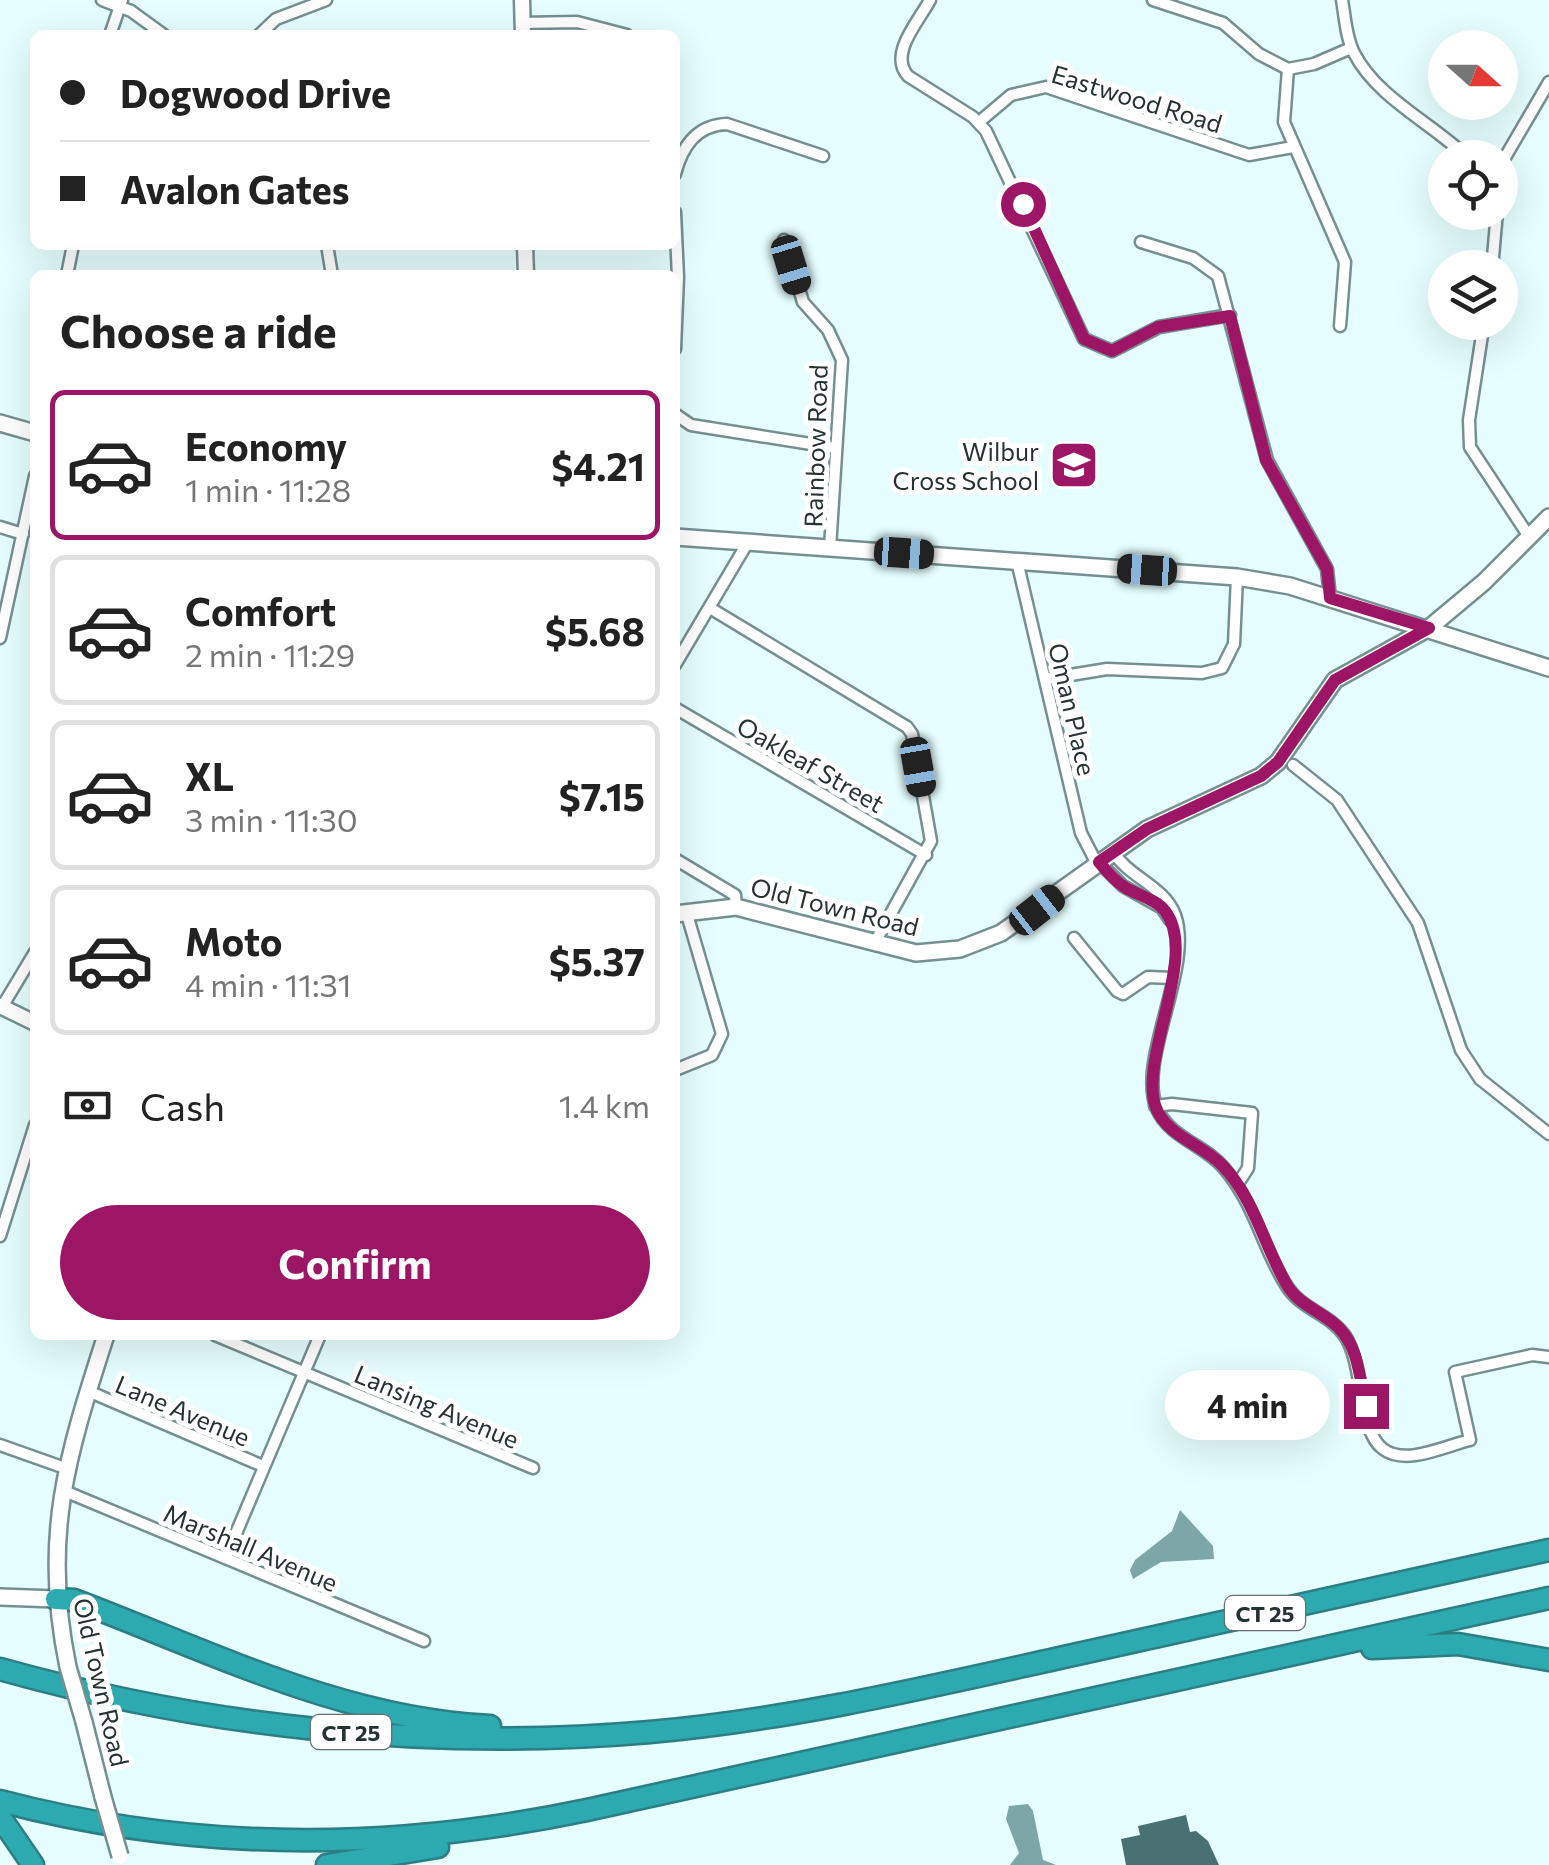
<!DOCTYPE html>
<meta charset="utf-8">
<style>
:root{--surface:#fff;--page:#f2f2f2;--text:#222;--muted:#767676;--line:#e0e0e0;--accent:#9d1666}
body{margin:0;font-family:Commissioner,sans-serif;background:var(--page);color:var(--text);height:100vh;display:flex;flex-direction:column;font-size:38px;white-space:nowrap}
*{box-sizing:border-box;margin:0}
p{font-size:32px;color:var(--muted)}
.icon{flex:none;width:55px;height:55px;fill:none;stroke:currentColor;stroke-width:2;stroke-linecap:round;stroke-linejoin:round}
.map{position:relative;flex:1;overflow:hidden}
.details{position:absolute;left:30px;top:270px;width:650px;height:1070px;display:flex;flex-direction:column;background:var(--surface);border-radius:15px;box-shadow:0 10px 40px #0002}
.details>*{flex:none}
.banner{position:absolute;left:30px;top:30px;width:650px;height:220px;border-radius:15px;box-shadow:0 10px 40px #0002;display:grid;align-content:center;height:220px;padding:0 30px;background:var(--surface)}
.needle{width:65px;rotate:111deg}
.fabs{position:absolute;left:1428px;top:30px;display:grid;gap:20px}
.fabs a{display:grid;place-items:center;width:90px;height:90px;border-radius:50%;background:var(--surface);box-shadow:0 10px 40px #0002;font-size:50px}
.end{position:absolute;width:45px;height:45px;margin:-22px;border:12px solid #9d1666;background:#fff;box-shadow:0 0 0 5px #fff}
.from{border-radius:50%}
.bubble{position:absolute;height:70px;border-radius:35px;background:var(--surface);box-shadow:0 10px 40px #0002;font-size:32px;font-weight:700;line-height:70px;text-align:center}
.car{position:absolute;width:30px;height:60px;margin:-30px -15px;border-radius:12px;box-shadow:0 0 8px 2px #0007;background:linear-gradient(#222 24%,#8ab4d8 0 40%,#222 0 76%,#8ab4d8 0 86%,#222 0)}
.banner b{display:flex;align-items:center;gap:35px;height:95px;font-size:38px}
.banner b+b{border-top:2px solid var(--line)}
.banner i{width:25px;height:25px;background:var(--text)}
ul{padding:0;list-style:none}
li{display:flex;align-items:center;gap:30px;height:150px;margin:0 20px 15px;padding:0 10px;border:5px solid var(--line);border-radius:15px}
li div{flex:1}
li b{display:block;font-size:38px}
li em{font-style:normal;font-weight:700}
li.on{border-color:var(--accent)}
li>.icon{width:90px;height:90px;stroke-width:1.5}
h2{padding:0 30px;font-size:45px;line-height:120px}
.pay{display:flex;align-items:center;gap:25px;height:110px;padding:0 30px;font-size:38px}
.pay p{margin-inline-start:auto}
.action{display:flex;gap:20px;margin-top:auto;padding:20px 30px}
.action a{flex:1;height:115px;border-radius:60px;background:var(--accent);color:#fff;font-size:40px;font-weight:700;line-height:115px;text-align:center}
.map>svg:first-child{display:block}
.water{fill:#7ca6a8}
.building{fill:#497174}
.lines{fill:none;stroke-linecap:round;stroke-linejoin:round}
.minor-casing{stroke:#769092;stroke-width:15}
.tertiary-casing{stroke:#769092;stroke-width:19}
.secondary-casing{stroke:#769092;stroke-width:20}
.motorway-casing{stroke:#2b7f84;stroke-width:25}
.minor{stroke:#fff;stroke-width:10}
.tertiary{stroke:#fff;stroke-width:14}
.secondary{stroke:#fff;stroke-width:15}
.motorway{stroke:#2da9b0;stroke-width:20}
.secondary-bridge-casing{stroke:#769092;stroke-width:20;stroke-linecap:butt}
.secondary-bridge{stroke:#fff;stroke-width:15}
.route{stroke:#9d1666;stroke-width:12}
.labels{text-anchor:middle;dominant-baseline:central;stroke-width:10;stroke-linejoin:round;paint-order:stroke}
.shield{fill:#fff;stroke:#677070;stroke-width:2.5}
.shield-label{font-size:22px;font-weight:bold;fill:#263232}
.street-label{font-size:25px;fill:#263232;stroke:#fff}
.poi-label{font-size:25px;fill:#263232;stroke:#fff;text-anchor:end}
</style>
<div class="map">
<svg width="1549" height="1865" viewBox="0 0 1549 1865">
<rect width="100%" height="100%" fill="#e6feff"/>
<g class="water">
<path d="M1180 1510 1213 1546 1214 1559 1161 1562 1133 1579 1130 1570 1135 1560 1172 1531Z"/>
<path d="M1028 1804 1033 1811 1043 1860 1056 1865H1010L1019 1853 1006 1819 1009 1806Z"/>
</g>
<path class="building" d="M1186 1815 1190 1832 1196 1831 1208 1841 1219 1865H1126L1121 1839 1140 1835 1138 1826Z"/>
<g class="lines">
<g class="minor-casing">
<g id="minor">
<path d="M102 0 131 11 164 35"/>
<path d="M930 0C919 21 888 54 908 76L973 117 986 131 1084 339 1112 351 1159 327 1230 315"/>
<path d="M1153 0 1223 23 1259 54 1288 69 1314 64 1351 48"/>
<path d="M1342 0C1345 17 1346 38 1354 53 1377 98 1432 123 1468 158"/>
<path d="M522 23 577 22 627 35"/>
<path d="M110 35 122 0"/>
<path d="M259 35 276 19 326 0"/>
<path d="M1288 69 1284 122 1345 262 1340 326"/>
<path d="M979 122 1011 95 1046 87 1249 155 1293 147"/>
<path d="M1500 166 1549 82"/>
<path d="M675 174C682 147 696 125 727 124L823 156"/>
<path d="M675 212 678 277 675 349"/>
<path d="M784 240 803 302 828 330 842 360 830 548"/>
<path d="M1141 242 1193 258 1218 276 1267 460 1327 569 1330 598"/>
<path d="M327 245 332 275"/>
<path d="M1492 268 1497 212"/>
<path d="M67 275 73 245"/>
<path d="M1484 322 1469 420 1470 447 1530 538"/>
<path d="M675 414 691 425 836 448"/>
<path d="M0 527 23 534"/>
<path d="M1017 561 1081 833 1097 864"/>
<path d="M710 608 907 727 912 734 931 841 874 944"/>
<path d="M0 638 35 476"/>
<path d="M675 665 748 542"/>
<path d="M1046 679 1107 669 1202 673 1222 668 1234 644 1237 577"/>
<path d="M675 708 926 855"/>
<path d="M1293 765 1337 800 1418 923 1461 1050 1480 1079 1549 1134"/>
<path d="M1113 852C1130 878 1164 886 1175 915 1194 968 1136 1060 1157 1109 1170 1138 1205 1145 1224 1168 1257 1207 1263 1251 1288 1288 1302 1309 1331 1315 1345 1336 1364 1364 1358 1431 1383 1449 1406 1466 1445 1446 1470 1440L1455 1372 1532 1355 1549 1357"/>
<path d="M675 859 735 895 736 907"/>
<path d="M1099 862 1123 886 1162 908 1170 920"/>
<path d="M1074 938 1117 991 1123 994 1148 977 1172 978"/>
<path d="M2 1007 35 952"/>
<path d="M675 1070 712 1055 722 1034 686 911"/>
<path d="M1155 1106 1172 1104 1252 1113 1248 1168 1237 1185"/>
<path d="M0 1236 35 1125"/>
<path d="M215 1335 533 1468"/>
<path d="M88 1391 263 1466"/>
<path d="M0 1445 65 1468"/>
<path d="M62 1490 424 1641"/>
<path d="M226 1557 320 1335"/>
</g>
</g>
<g class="tertiary-casing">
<g id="tertiary">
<path d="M522 0 523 35"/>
<path d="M525 245 526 275"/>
<path d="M0 1006 35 1023"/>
</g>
</g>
<g class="secondary-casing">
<g id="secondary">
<path d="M0 423 35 433"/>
<path d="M675 537 1237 577 1290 586 1549 668"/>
<path d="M675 914 736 907 916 953 960 949 1001 933 1147 829 1261 776 1278 762 1335 680 1429 628 1484 582 1549 517"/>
<path d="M0 1597 56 1599"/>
<path d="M68 1667C41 1538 67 1456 106 1335"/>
<path d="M84 1722 103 1797"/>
</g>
</g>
<g class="motorway-casing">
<g id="motorway">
<path d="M56 1599 74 1600C209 1651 343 1719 490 1726"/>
<path d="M1372 1648 1458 1644 1549 1660"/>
<path d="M0 1669C211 1728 432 1751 650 1732 787 1720 920 1689 1055 1659 1219 1623 1384 1586 1549 1550"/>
<path d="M0 1801C194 1852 392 1851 587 1810L1549 1598"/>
<path d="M0 1817 33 1865"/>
<path d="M327 1865 438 1847"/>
</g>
</g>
<use href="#minor" class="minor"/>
<use href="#tertiary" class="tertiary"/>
<use href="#secondary" class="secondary"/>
<use href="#motorway" class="motorway"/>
<g class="secondary-bridge-casing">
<g id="secondary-bridge">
<path d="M68 1667 84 1722"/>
<path d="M103 1797 120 1856"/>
</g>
</g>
<use href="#secondary-bridge" class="secondary-bridge"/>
</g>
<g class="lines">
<path class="route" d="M1023 204 1084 339 1112 351 1158 327 1230 316 1266 460 1327 569 1330 598 1429 628 1335 680 1278 762 1261 776 1147 829 1099 862C1107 872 1115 881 1126 888 1138 895 1157 900 1165 911 1199 954 1140 1056 1155 1105 1165 1136 1202 1144 1222 1165 1255 1199 1264 1246 1287 1285 1299 1306 1324 1312 1339 1328 1359 1348 1360 1381 1366 1406"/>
</g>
<defs>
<g id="school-square" transform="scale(2.5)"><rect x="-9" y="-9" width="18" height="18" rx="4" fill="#9d1666" stroke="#fff"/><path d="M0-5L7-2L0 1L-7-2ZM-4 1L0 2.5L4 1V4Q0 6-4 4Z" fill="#fff"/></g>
</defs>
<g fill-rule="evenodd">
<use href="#school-square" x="1074" y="465"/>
</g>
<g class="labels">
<g class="shield">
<rect x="1225" y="1596" width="80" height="34" rx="8"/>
<rect x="311" y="1715" width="80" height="34" rx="8"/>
</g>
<g class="shield-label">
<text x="1265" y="1613">CT 25</text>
<text x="351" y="1732">CT 25</text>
</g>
<g class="street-label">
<text transform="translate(1137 98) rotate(17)">Eastwood Road</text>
<text transform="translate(815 446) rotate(-88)">Rainbow Road</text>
<text transform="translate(1073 709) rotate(77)">Oman Place</text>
<text transform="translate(811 764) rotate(30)">Oakleaf Street</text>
<text transform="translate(835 906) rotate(14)">Old Town Road</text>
<text transform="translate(437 1406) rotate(23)">Lansing Avenue</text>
<text transform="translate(183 1410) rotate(23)">Lane Avenue</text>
<text transform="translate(251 1547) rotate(23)">Marshall Avenue</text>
<text transform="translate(102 1682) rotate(77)">Old Town Road</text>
</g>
<g class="poi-label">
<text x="1039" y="451">Wilbur<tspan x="1039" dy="29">Cross School</tspan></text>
</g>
</g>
</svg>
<div class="fabs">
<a><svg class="needle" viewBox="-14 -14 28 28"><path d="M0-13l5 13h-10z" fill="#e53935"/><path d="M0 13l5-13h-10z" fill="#767676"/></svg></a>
<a><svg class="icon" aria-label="locate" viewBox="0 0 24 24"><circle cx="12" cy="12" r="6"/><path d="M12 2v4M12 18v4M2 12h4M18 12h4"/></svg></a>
<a><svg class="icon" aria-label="layers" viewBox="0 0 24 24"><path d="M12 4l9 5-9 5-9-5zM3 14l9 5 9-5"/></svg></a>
</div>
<i class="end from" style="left:1023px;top:204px"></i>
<i class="end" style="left:1366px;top:1406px"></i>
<div class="bubble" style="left:1165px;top:1370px;width:165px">4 min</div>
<i class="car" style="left:791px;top:265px;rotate:163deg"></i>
<i class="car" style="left:904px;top:553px;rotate:94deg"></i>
<i class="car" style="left:1147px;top:570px;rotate:274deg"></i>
<i class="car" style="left:918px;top:767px;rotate:170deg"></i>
<i class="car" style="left:1037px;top:910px;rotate:52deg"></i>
<div class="banner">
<b><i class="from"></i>Dogwood Drive</b>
<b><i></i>Avalon Gates</b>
</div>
<section class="details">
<h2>Choose a ride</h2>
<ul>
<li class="on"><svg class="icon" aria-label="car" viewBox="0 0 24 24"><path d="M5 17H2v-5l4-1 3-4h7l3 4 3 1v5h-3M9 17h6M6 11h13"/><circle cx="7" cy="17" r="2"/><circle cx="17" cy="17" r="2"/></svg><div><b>Economy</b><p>1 min · 11:28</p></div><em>$4.21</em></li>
<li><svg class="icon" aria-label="car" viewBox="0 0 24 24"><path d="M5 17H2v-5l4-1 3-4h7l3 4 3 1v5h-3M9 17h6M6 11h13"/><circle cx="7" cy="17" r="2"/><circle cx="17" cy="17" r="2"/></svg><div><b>Comfort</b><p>2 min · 11:29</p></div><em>$5.68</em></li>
<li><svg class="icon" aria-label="car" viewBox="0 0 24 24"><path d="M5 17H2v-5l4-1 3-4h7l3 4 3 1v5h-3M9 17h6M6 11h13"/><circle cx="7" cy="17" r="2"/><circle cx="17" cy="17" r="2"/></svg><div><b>XL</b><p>3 min · 11:30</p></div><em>$7.15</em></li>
<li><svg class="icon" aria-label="car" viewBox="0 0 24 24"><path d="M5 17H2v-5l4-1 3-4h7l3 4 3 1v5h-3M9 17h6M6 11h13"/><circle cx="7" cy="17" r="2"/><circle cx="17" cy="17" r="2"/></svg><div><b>Moto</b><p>4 min · 11:31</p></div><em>$5.37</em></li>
</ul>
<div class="pay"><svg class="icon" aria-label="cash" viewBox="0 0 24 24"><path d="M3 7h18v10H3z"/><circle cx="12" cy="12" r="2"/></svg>Cash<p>1.4 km</p></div>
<div class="action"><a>Confirm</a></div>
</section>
</div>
